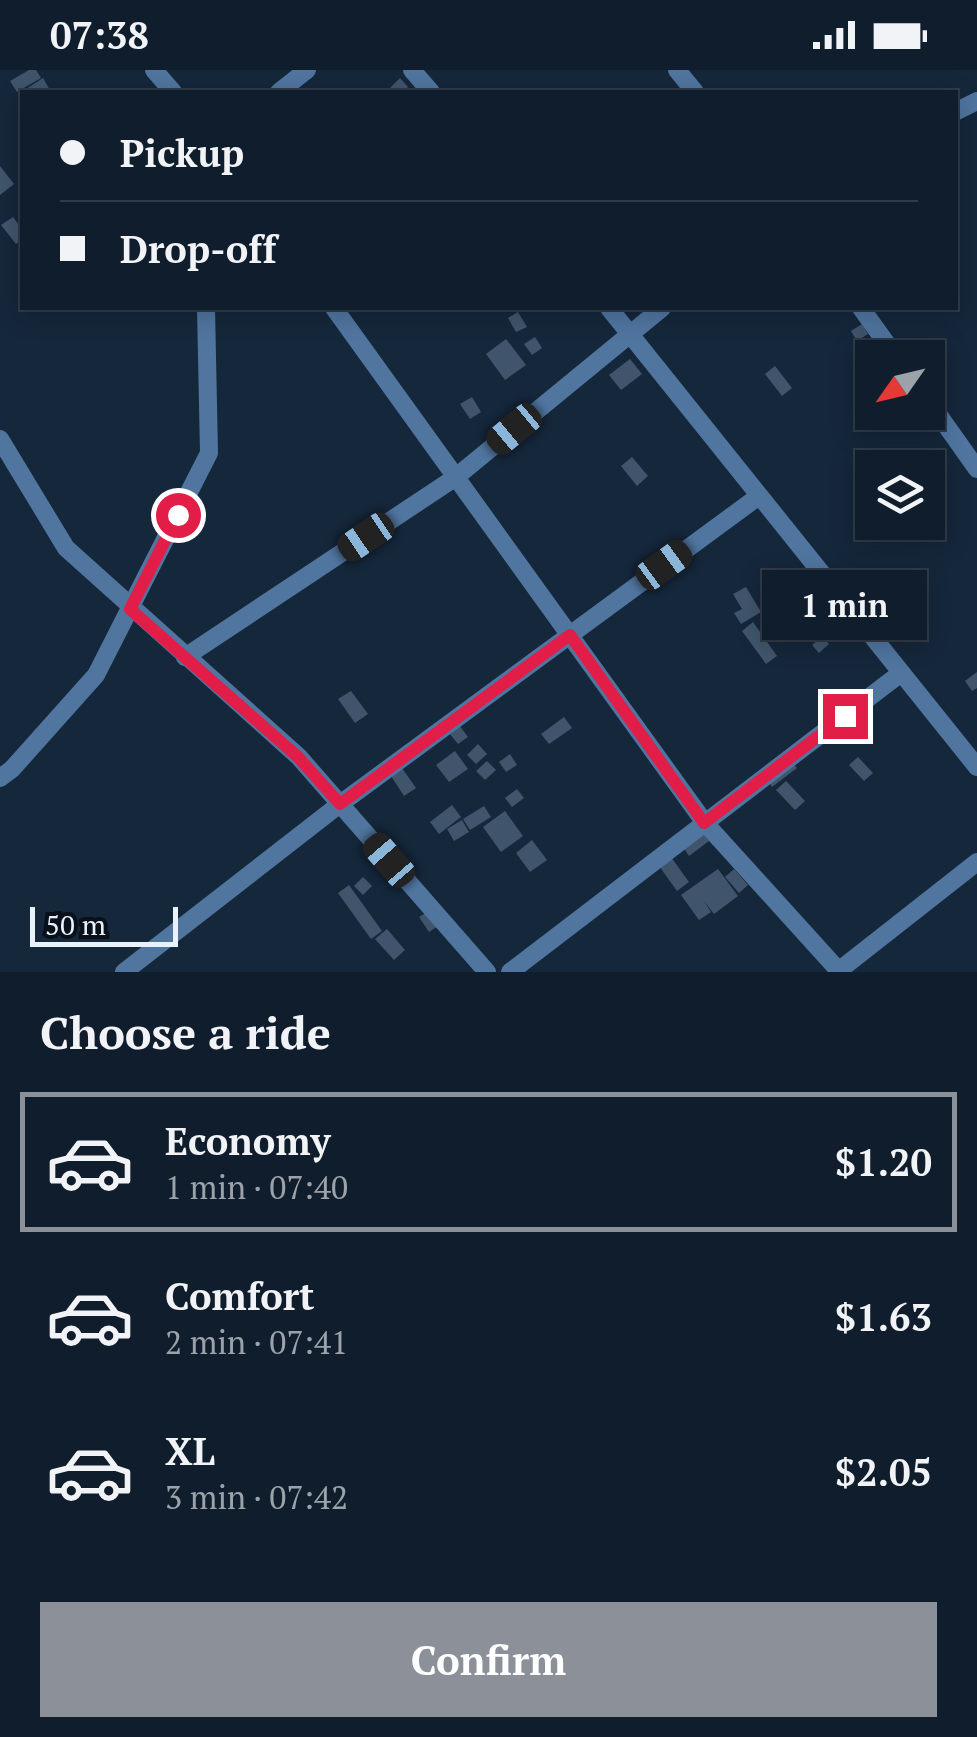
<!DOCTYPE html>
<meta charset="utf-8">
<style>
:root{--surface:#101d2c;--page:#192634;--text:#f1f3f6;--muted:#9ca2a9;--line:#303b48;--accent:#8c9099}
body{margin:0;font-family:"PT Serif",serif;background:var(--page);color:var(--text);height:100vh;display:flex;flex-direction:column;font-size:38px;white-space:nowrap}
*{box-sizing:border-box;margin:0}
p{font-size:32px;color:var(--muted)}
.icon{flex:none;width:55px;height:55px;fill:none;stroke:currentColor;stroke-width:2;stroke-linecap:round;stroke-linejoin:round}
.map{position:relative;height:902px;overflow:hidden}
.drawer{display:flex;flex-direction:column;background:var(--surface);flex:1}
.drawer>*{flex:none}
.guide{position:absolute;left:20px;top:20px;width:938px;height:220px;border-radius:0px;box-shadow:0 5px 25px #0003,0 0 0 2px var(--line);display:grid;align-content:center;height:220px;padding:0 40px;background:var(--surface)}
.needle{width:65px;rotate:236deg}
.fabs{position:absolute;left:855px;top:270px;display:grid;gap:20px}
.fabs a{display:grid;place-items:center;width:90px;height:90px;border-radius:0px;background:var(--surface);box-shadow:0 5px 25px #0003,0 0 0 2px var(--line);font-size:50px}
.scale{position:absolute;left:30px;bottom:25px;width:148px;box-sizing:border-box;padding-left:10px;border:5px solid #e8f2fc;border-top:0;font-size:28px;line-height:35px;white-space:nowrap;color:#e8f2fc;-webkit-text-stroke:8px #081019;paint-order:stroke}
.end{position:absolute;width:45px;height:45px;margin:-22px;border:12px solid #e11d48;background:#fff;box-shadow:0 0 0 5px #fff}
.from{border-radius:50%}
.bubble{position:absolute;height:70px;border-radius:0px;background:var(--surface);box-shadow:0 5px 25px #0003,0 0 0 2px var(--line);font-size:32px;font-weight:800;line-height:70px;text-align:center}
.car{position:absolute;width:30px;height:60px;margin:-30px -15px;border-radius:12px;box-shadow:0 0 8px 2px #0007;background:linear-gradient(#222 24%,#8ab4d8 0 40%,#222 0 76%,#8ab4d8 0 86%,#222 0)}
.guide b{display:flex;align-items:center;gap:35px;height:95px;font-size:38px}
.guide b+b{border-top:2px solid var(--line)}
.guide i{width:25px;height:25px;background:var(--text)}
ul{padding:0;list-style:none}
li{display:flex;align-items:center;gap:30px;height:140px;margin:0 20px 15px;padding:0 20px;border:5px solid transparent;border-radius:0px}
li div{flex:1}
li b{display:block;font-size:38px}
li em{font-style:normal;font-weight:800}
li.active{border-color:var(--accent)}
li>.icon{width:90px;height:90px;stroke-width:1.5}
h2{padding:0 40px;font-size:45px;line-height:120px}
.primary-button{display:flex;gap:20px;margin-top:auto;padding:20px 40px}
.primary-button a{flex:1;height:115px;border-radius:0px;background:var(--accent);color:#fff;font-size:40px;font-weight:800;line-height:115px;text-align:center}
.status{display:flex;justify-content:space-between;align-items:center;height:70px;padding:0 50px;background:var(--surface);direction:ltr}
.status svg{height:28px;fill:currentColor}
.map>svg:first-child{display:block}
.building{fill:#40556b}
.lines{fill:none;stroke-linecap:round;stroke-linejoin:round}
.minor{stroke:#50759f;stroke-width:18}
.route{stroke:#e11d48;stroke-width:12}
</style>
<div class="status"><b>07:38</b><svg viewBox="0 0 49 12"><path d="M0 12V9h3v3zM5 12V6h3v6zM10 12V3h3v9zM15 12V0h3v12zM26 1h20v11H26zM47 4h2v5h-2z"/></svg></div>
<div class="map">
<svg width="977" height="902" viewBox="0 0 977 902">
<rect width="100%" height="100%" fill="#15273b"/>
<g class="building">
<path d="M29 0H36L41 8 17 22 10 11Z"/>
<path d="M43 8 51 22H28L26 19Z"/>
<path d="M400 8 408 17 402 22H393L389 19Z"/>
<path d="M0 96 14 114 0 125Z"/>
<path d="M13 147 22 159V169L16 174 1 155Z"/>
<path d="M518 242 527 257 516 262 508 248Z"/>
<path d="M862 254 868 264 857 271 851 261Z"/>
<path d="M535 267 542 278 532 285 524 274Z"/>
<path d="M506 269 526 295 505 310 486 284Z"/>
<path d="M630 289 642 304 621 320 609 305Z"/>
<path d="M775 296 792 318 782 326 765 304Z"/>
<path d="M472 327 481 342 470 349 460 334Z"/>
<path d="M632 387 648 406 637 416 621 396Z"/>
<path d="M798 503 806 512 797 520 789 512Z"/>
<path d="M746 517 761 542 741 554 734 543 742 539 733 524Z"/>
<path d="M753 552 777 586 766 594 742 561Z"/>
<path d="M822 566 829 574 819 583 812 575Z"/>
<path d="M977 602V618L972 621 965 611Z"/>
<path d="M351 621 368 644 355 653 338 629Z"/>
<path d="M564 647 572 658 549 674 541 664Z"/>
<path d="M459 655 468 667 458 674 449 663Z"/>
<path d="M478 674 487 684 476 694 467 685Z"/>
<path d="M455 681 468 699 449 712 436 695Z"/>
<path d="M510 684 517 695 506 702 499 692Z"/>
<path d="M858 687 873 703 864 711 849 695Z"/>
<path d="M487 691 496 700 485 710 476 701Z"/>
<path d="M791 691 797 698 772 717 767 709Z"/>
<path d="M402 698 416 718 404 726 391 706Z"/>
<path d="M786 711 805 731 795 740 776 720Z"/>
<path d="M517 719 524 728 512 737 505 728Z"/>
<path d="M452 735 461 747 439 764 430 752Z"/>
<path d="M484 736 491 747 470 760 463 749Z"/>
<path d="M505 741 523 766 501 782 483 757Z"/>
<path d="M462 750 469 762 454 771 447 759Z"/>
<path d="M702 759 709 771 689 786 681 774Z"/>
<path d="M532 770 547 790 530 802 516 783Z"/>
<path d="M379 780 395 798 385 807 369 789Z"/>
<path d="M671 787 689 812 677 821 659 796Z"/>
<path d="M718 799 738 826 714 844 704 831 711 842 699 850 681 825Z"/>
<path d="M734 799 748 815 739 823 725 807Z"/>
<path d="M363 807 372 816 363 825 354 816Z"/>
<path d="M349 815 382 861 371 869 338 823Z"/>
<path d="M429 841 438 856 429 862 419 847Z"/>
<path d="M387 859 405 880 394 890 375 869Z"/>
</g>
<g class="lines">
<g class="minor">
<path d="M154 0 173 22"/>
<path d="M412 0 431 22"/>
<path d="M677 0 695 22"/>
<path d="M279 22 307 0"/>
<path d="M955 42 977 31"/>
<path d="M334 238 705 753 840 902"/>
<path d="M609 238 977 697"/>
<path d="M861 238 897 288"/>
<path d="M928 330 977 399"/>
<path d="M0 369 66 478 299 687 487 902"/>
<path d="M185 587 456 407 662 238"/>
<path d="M0 708 12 699 96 605 209 383 206 238"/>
<path d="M124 902 340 734 759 426"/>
<path d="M510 902 901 603"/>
<path d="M837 902 977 792"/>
</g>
</g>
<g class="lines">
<path class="route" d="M178 445 130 539 298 687 340 734 570 565 704 753 845 646"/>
</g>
</svg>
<div class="fabs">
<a><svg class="needle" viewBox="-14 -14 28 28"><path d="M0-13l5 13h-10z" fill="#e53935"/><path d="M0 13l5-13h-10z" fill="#9ca2a9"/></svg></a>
<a><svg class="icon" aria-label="layers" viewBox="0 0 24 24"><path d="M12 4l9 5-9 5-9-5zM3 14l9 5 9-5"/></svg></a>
</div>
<div class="scale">50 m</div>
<i class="end from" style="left:178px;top:445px"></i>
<i class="end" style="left:845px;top:646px"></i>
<div class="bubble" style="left:762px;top:500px;width:165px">1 min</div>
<i class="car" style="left:514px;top:359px;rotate:230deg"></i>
<i class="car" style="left:366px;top:467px;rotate:236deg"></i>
<i class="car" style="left:664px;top:495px;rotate:54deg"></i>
<i class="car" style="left:389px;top:790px;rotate:319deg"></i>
<div class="guide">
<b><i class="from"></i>Pickup</b>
<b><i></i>Drop-off</b>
</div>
</div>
<section class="drawer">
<h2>Choose a ride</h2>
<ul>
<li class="active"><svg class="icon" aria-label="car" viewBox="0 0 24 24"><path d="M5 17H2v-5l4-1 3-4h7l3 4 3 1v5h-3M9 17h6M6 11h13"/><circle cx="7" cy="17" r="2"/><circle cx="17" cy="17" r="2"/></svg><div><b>Economy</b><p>1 min · 07:40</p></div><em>$1.20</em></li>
<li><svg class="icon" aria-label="car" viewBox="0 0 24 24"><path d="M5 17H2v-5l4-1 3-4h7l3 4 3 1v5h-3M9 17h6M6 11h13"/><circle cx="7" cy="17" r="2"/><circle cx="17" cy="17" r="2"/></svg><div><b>Comfort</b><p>2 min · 07:41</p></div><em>$1.63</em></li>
<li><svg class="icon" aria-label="car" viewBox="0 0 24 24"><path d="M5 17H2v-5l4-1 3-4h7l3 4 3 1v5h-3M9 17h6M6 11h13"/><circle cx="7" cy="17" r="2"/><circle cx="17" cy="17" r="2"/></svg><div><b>XL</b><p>3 min · 07:42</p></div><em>$2.05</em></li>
</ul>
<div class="primary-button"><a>Confirm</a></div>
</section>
